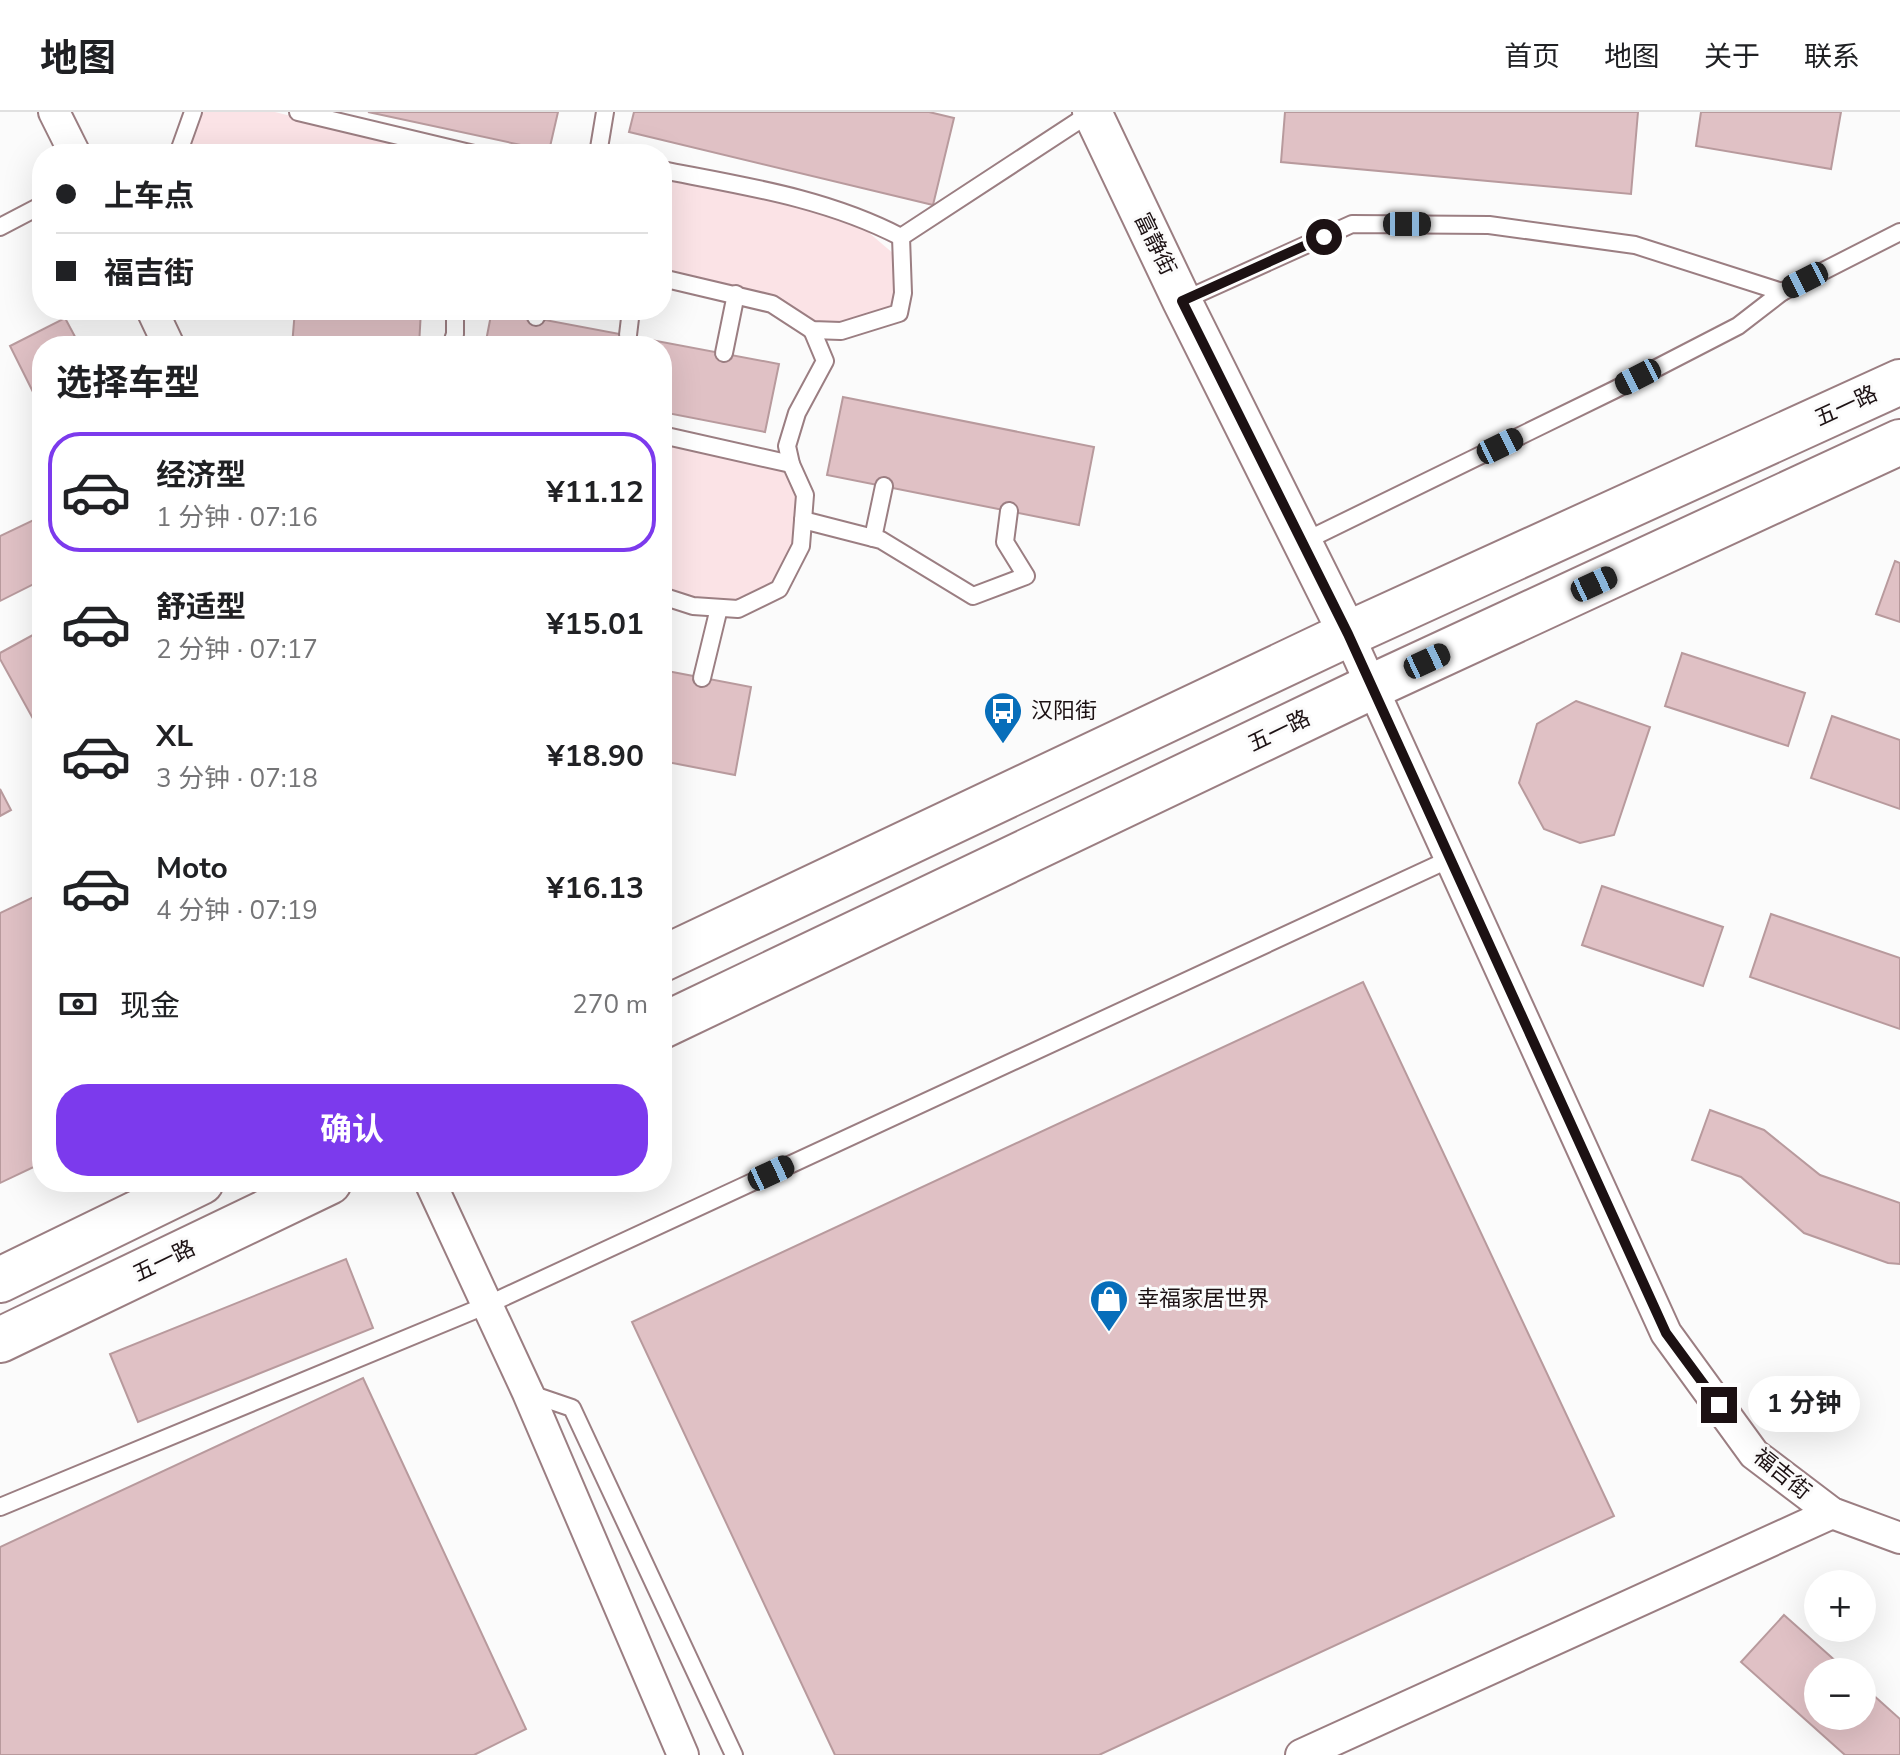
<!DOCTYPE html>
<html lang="zh">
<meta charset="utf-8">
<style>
:root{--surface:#fff;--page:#f2f2f2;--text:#202124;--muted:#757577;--line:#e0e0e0;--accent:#7c3aed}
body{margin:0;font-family:"Nunito Sans","Noto Sans SC",sans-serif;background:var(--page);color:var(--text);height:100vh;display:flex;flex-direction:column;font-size:30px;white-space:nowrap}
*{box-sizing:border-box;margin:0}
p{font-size:26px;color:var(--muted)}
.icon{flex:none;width:44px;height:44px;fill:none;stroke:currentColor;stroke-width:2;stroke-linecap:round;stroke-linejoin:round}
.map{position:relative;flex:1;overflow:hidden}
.sheet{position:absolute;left:32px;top:224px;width:640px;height:856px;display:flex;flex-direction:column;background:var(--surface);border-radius:32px;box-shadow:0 8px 32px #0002}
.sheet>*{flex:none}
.hud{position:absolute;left:32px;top:32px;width:640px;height:176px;border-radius:32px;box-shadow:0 8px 32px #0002;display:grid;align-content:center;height:176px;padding:0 24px;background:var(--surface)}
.controls{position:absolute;left:1804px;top:1458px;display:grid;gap:16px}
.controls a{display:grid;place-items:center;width:72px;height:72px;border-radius:50%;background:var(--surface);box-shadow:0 8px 32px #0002;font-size:40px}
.end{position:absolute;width:36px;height:36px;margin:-18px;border:10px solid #1c1113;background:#fff;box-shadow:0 0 0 4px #fff}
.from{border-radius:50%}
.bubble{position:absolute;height:56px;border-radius:28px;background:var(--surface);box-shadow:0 8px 32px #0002;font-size:26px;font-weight:700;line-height:56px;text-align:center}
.car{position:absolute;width:24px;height:48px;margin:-24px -12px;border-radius:10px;box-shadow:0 0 6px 2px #0007;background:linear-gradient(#222 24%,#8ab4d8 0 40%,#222 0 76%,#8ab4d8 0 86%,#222 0)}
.hud b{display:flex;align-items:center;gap:28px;height:76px;font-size:30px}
.hud b+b{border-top:2px solid var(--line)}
.hud i{width:20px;height:20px;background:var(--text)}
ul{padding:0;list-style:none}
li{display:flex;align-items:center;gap:24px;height:120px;margin:0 16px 12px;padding:0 8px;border:4px solid transparent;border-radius:32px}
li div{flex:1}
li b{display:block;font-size:30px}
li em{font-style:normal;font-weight:700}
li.on{border-color:var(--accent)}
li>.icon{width:72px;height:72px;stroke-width:1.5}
h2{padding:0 24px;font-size:36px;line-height:96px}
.pay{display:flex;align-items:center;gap:20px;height:88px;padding:0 24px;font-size:30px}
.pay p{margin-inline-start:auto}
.button{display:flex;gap:16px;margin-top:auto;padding:16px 24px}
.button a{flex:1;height:92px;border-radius:32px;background:var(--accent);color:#fff;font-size:32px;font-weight:700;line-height:92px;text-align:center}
header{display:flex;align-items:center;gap:48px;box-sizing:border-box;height:112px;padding:0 40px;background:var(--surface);border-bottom:2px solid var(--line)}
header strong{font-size:38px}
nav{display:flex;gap:44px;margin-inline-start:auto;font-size:28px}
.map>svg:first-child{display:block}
.green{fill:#fbe3e6}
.building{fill:#e0c1c5;stroke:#b89a9d;stroke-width:2}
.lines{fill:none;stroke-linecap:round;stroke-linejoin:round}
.service-casing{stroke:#9b7e82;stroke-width:20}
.minor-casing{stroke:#9b7e82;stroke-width:34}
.tertiary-casing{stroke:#9b7e82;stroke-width:42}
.secondary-casing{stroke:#9b7e82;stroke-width:48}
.service{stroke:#fff;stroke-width:16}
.minor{stroke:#fff;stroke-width:30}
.tertiary{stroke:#fff;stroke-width:38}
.secondary{stroke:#fff;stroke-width:44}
.route{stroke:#1c1113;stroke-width:10}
.labels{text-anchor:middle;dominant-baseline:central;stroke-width:6;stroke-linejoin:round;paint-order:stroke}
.street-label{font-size:22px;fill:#1c1113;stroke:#fbfbfb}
.poi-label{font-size:22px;fill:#1c1113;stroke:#fbfbfb;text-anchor:start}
</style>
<header>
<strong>地图</strong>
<nav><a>首页</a><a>地图</a><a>关于</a><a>联系</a></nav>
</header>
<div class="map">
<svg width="1900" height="1643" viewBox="0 0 1900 1643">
<rect width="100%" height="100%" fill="#fbfbfb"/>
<g class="green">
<path d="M197 0H275L444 42H183Z"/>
<path d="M662 66 778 87 861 114 901 148 897 181 892 197 840 213 816 214 662 159Z"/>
<path d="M662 331 788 358 799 384 798 428 776 472 735 489 695 488 662 478Z"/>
</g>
<g class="building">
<path d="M368 0H558L549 39Z"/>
<path d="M634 0H929L954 6 933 93 629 20Z"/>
<path d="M1285 0H1638L1631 82 1281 50Z"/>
<path d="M1701 0H1841L1831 57 1696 34Z"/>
<path d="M295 198H421L419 234H292Z"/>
<path d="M492 198 779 252 765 320 662 300V234H485Z"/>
<path d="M65 206 80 234H42V298L10 234Z"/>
<path d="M843 285 1094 335 1079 413 827 363Z"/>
<path d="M42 404V468L0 489V424Z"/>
<path d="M1895 449 1900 451V510L1876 502Z"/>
<path d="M42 518V623L0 547V541Z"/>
<path d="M1682 541 1805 581 1788 634 1665 594Z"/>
<path d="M662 558 751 575 735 663 662 649Z"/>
<path d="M1576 589 1650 615 1614 723 1580 731 1544 717 1519 671 1537 612Z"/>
<path d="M1832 604 1900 628V697L1811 666Z"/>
<path d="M0 677 11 698 0 704Z"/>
<path d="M1602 774 1723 815 1703 874 1582 833Z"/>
<path d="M42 781V1051L0 1071V801Z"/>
<path d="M1771 802 1900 846V917L1750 865Z"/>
<path d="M1363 870 1614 1404 1099 1643H835L632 1210Z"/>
<path d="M1710 998 1764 1018 1820 1063 1900 1091V1152L1888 1151 1804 1121 1741 1065 1692 1048Z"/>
<path d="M346 1147 373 1216 138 1310 110 1242Z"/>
<path d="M363 1266 526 1617 474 1643H0V1435Z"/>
<path d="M1784 1503 1848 1560H1818V1604H1862V1573L1900 1607V1643H1845L1741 1550Z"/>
</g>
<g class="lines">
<g class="service-casing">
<g id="service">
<path d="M298 0 474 42"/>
<path d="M178 42 193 0"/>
<path d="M598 42 605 0"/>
<path d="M662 58C744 74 826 86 901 125"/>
<path d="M0 115 42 93"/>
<path d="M901 125 1092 0"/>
<path d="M662 166 772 192 812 218 841 219 899 201 903 181 901 125"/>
<path d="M1782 180 1900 120"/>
<path d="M1182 189 1352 112 1489 113 1635 133 1782 180 1738 214 1614 278 1303 430"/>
<path d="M536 198V205"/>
<path d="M628 223 631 198"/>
<path d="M451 234 455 222V198"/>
<path d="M724 241 736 182"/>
<path d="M662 323 791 352"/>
<path d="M803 408 881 428 973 484 1026 464 1005 430 1009 399"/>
<path d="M873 426 884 374"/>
<path d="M662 484 693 494 738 497 779 477 801 434 805 383 791 352 787 334 797 301 825 249 812 218"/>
<path d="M702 566 719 496"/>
<path d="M528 1281 572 1296 734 1643"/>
<path d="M0 1395 487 1193 1452 746"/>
</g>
</g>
<g class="minor-casing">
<g id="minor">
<path d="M54 0 75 42"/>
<path d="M152 198 169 234"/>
<path d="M1348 522 1666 1221 1754 1342 1832 1401 1900 1426"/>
<path d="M430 1070 528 1281 683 1643"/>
<path d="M1301 1643 1832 1401"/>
</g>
</g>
<g class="tertiary-casing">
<path id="tertiary" d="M1092 0 1182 189 1348 522"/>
</g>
<g class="secondary-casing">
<g id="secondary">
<path d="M662 847 1348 522 1900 270"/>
<path d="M662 914 1371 575 1900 330"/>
<path d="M0 1168 201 1070"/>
<path d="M0 1228 329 1070"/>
</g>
</g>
<use href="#service" class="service"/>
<use href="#minor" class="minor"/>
<use href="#tertiary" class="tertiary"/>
<use href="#secondary" class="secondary"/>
</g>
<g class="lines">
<path class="route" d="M1324 125 1182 189 1348 522 1666 1221 1719 1293"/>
</g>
<defs>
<g id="bus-pin" transform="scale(2)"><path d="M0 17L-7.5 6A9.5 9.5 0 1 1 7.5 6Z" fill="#076eba" stroke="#fbfbfb"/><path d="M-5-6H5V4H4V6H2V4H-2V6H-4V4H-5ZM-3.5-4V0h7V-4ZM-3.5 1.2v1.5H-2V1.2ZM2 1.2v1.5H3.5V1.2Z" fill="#fff"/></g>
<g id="shop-pin" transform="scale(2)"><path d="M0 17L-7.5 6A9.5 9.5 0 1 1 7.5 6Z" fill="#076eba" stroke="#fbfbfb"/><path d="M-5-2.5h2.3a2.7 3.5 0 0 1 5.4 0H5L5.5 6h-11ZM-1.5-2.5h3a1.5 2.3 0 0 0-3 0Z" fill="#fff"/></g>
</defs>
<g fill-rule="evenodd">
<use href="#bus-pin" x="1003" y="599"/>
<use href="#shop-pin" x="1109" y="1187"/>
</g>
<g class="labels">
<g class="street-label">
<text transform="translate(1155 132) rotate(64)">富静街</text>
<text transform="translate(1846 294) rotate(-25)">五一路</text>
<text transform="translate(1279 619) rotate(-26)">五一路</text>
<text transform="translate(164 1149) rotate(-26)">五一路</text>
<text transform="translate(1782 1362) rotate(39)">福吉街</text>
</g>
<g class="poi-label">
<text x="1031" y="599">汉阳街</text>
<text x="1137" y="1187">幸福家居世界</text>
</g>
</g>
</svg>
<div class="controls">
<a>+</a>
<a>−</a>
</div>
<i class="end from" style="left:1324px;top:125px"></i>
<i class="end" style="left:1719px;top:1293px"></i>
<div class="bubble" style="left:1748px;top:1264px;width:112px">1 分钟</div>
<i class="car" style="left:1407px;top:112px;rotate:90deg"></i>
<i class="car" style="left:1805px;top:168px;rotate:243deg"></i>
<i class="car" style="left:1638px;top:265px;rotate:243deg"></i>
<i class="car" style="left:1500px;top:334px;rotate:64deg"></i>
<i class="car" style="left:1594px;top:472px;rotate:65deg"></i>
<i class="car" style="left:1427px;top:549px;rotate:65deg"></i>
<i class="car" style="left:771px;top:1061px;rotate:65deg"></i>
<div class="hud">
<b><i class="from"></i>上车点</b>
<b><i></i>福吉街</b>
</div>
<section class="sheet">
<h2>选择车型</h2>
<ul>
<li class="on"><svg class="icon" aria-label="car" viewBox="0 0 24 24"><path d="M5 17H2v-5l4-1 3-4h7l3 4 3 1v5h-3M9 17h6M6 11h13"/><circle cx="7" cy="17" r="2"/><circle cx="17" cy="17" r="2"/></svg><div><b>经济型</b><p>1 分钟 · 07:16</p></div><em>¥11.12</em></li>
<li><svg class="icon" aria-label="car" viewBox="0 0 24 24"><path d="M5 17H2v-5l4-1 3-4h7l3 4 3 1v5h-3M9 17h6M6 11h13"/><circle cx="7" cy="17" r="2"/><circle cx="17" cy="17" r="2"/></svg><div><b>舒适型</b><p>2 分钟 · 07:17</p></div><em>¥15.01</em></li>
<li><svg class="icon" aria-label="car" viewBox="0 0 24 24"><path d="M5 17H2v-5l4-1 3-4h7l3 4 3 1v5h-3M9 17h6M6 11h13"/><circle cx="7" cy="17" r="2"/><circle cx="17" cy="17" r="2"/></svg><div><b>XL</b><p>3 分钟 · 07:18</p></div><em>¥18.90</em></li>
<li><svg class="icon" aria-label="car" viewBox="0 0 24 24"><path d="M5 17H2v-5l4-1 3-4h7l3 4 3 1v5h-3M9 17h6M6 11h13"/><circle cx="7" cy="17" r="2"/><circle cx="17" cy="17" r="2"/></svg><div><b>Moto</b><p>4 分钟 · 07:19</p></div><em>¥16.13</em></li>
</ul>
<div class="pay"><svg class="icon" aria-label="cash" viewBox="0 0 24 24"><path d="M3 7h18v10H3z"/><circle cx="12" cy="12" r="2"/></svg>现金<p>270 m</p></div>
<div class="button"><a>确认</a></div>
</section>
</div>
